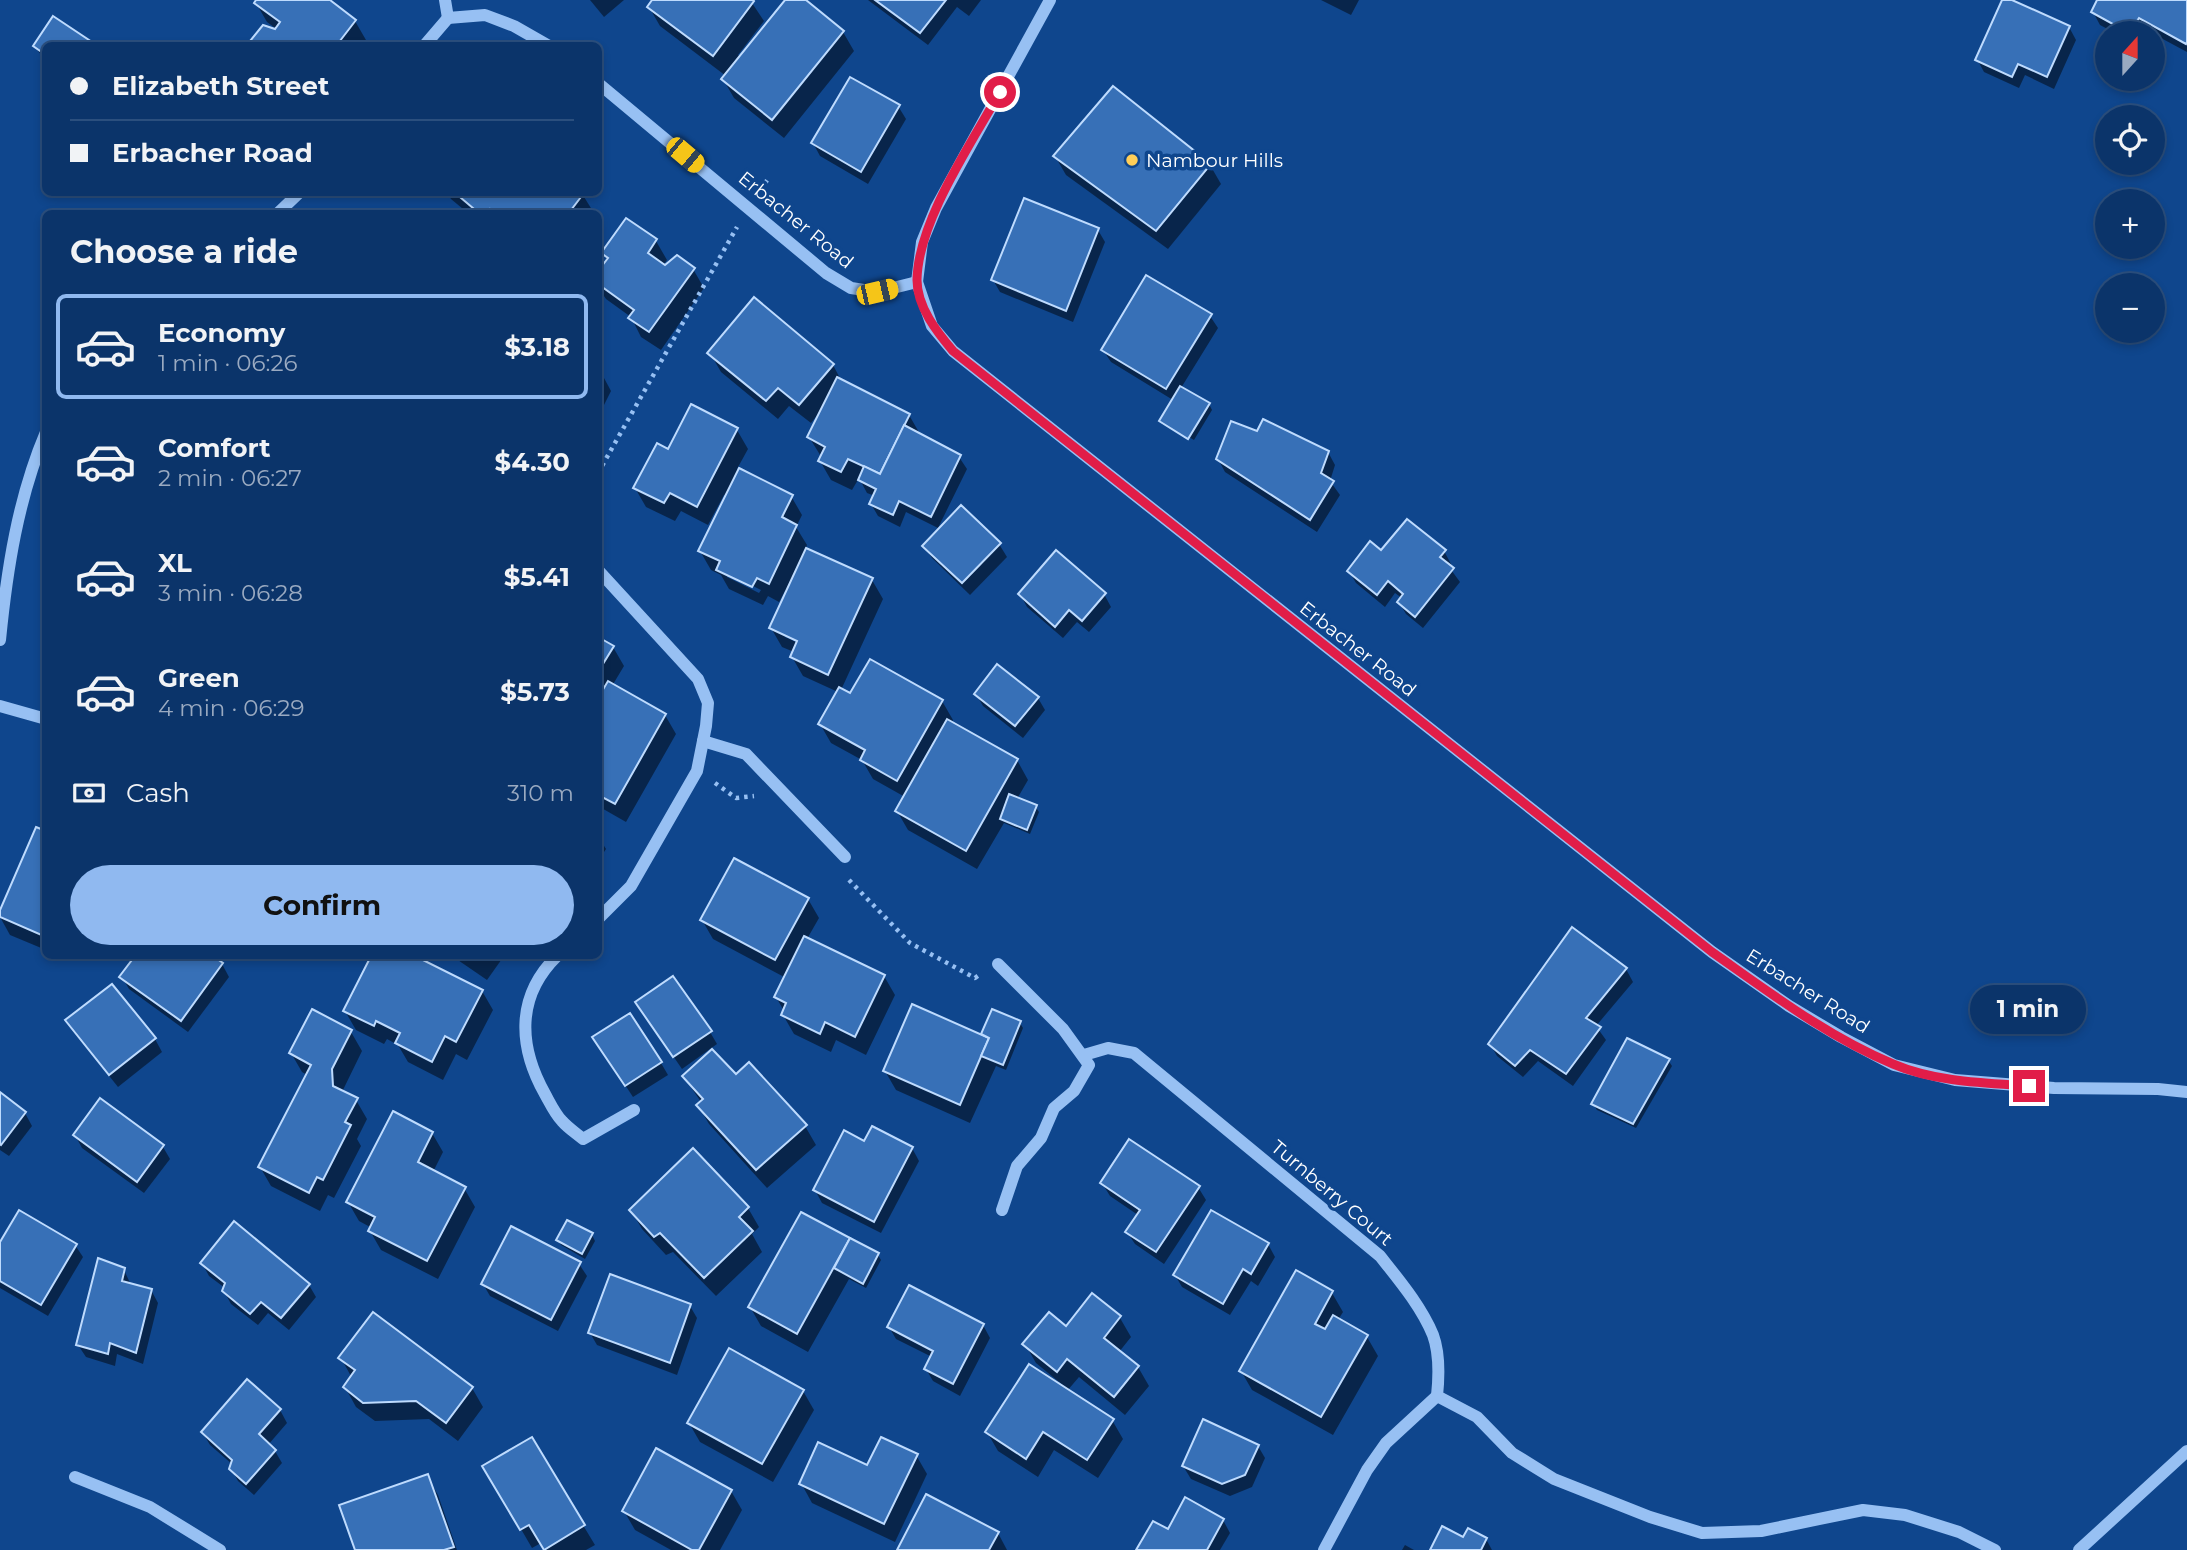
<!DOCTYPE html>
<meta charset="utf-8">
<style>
:root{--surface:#0b346a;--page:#143c70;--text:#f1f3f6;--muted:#9aaac1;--line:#2b4f7e;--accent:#90b9f0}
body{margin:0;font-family:Montserrat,sans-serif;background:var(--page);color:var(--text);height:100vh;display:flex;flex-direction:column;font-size:26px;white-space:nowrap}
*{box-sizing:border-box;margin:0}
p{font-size:23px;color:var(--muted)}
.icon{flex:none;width:38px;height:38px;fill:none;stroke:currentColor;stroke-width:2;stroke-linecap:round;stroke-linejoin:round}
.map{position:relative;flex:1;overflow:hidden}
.sheet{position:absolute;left:42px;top:210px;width:560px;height:749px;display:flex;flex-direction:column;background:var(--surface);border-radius:10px;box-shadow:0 4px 10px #0003,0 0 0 2px var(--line)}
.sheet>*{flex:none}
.hud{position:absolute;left:42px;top:42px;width:560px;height:154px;border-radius:10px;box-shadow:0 4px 10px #0003,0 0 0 2px var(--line);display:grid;align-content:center;height:154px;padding:0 28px;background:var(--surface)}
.needle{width:46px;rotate:21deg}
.tools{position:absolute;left:2095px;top:21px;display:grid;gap:14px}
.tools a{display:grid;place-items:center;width:70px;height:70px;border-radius:50%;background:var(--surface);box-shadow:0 4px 10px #0003,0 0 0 2px var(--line);font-size:35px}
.end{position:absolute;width:32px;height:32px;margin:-16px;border:9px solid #e11d48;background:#fff;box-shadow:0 0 0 4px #fff}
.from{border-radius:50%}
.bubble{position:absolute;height:49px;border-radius:24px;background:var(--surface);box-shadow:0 4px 10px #0003,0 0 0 2px var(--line);font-size:23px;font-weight:700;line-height:49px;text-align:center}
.car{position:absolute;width:21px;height:42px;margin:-21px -10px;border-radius:9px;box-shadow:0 0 5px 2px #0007;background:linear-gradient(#f5c518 24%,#345 0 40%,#f5c518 0 76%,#345 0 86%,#f5c518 0)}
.hud b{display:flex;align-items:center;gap:24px;height:66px;font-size:26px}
.hud b+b{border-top:2px solid var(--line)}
.hud i{width:18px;height:18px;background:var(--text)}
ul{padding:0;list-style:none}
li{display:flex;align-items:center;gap:21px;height:105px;margin:0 14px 10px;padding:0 14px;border:4px solid transparent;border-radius:10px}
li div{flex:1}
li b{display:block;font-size:26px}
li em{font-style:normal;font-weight:700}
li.active{border-color:var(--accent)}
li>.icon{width:63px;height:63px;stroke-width:1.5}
h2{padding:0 28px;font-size:32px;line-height:84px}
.pay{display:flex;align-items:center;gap:18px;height:77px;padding:0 28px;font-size:26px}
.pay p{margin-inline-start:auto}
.primary-button{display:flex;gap:14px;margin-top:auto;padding:14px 28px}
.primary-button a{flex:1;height:80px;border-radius:42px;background:var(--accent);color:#111;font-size:28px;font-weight:700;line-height:80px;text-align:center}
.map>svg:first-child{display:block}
.shadow{fill:#0007;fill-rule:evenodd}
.building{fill:#3770b7;stroke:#bedbfe;stroke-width:2}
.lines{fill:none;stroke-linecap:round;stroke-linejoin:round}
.path{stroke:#97c0f3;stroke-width:4.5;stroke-dasharray:3.5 5;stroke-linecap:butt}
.minor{stroke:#97c0f3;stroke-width:12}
.route{stroke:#e11d48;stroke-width:9}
.poi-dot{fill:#ffce58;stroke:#0f468d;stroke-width:2.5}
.labels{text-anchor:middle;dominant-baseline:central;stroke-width:7;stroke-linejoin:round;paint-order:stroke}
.poi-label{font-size:19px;fill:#fff;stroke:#0f468d;text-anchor:start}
.street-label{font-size:19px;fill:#fff;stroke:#0f468d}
</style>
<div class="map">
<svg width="2187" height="1550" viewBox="0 0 2187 1550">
<rect width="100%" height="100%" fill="#0f468d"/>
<g class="shadow">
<path d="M258 0H327L355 21 366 40 362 46H249L282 33 267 22 256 3Z"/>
<path d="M590 0H624L604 17Z"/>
<path d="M654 0H750L764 21 738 55 741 57 788 0H803L843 32 854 51 784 138 734 98 723 79 726 76 660 26 649 7Z"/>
<path d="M868 0H981L969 16 957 7 928 45Z"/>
<path d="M1321 0H1359L1351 15Z"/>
<path d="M2004 0 2069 27 2076 40 2054 89 2025 75 2019 88 1984 72 1977 59Z"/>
<path d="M2100 0H2187V52L2146 30 2144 33H2115L2100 25 2093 12Z"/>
<path d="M54 18 46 46V61L35 47Z"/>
<path d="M898 106 906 119 868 184 820 156 813 143Z"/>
<path d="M1055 156 1210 165 1221 184 1168 249 1066 175Z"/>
<path d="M447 192H581L594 213 469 214 451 199Z"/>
<path d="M1098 230 1105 242 1073 322 1000 292 993 280Z"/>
<path d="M656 241 667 260 660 269H693L704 288 661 350 641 337 631 317 606 299 598 287V274L608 261 604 254Z"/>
<path d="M1210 316 1218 328 1181 388 1209 404 1212 410 1194 440 1163 422V425L1161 421 1173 400 1111 362 1103 350Z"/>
<path d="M710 353 833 365 842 382 909 415 920 434 959 457 967 469 938 528 906 512 900 527 878 516 871 504 875 496 867 493 859 478 852 490 831 480 820 461 822 458 809 437 819 413 811 423 789 406 778 419 721 372Z"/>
<path d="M598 375 604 378 611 391 598 417Z"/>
<path d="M737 430 748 449 737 469 791 496 802 515 796 527 807 545 805 549 872 580 883 599 841 690 851 696 942 701 953 720 951 723 1017 760 1028 780 1017 799 1035 806 1039 812 1030 834 1004 823 977 869 908 830 897 811 905 797 873 779 862 760 831 743 820 724 838 692 803 676 792 657 794 652 782 647 771 628 788 592 785 591 779 602 768 596 763 605 729 589 721 575 711 570 700 551 727 496 724 495 708 525 681 511 675 521 646 507 635 488 669 451ZM727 573 761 590 759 593 727 577ZM785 633 805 646 785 637Z"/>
<path d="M1257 433 1328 452 1335 465 1330 481 1340 495 1317 532 1225 472 1218 459Z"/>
<path d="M999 544 1007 557 970 595 932 558 924 546Z"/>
<path d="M1444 551 1451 564 1449 567 1460 582 1423 628 1406 614 1399 602 1402 598 1395 593 1385 607 1356 583 1349 571 1381 553Z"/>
<path d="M1020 594H1104L1111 607 1089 632 1077 622 1063 638 1027 607Z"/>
<path d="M598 639 613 647 624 666 612 686 665 715 676 734 626 822 598 806Z"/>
<path d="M976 694 1038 698 1045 710 1023 738 983 706Z"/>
<path d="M46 833V950L10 935 0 917Z"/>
<path d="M598 836 606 849 598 861Z"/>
<path d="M808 899 819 918 807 939 884 976 895 995 866 1055 836 1040 831 1052 794 1034 783 1015 784 1011 776 997 786 978 713 939 702 920Z"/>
<path d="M137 956H210L222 964 229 977 188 1032 129 989 122 977Z"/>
<path d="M372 956H412L482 991 493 1010 467 1060 456 1054 443 1080 408 1062 398 1045 387 1039 384 1044 356 1030 345 1011Z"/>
<path d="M452 956H504L487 980Z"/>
<path d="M1626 969 1633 982 1596 1026 1606 1040 1573 1086 1538 1061 1523 1077 1497 1056 1490 1044Z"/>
<path d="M111 986 155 1039 162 1052 118 1087 75 1033 67 1021Z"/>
<path d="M645 1015 710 1032 717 1044 682 1069Z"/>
<path d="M1020 1023 1023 1028 1006 1070 996 1066 970 1123 896 1090 885 1071 985 1038 983 1034Z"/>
<path d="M351 1032 362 1051 342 1092 356 1100 367 1119 357 1139 361 1146 334 1198 328 1195 320 1211 271 1186 260 1167 307 1075 302 1072 291 1053Z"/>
<path d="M602 1050 661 1063 668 1075 633 1097Z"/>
<path d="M1668 1060 1672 1066 1636 1128 1597 1110 1593 1104Z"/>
<path d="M735 1076 805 1126 816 1145 767 1188 709 1124 698 1105 701 1102 684 1077Z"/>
<path d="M0 1095 25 1113 32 1126 9 1156 0 1150Z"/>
<path d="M432 1133 443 1152 433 1172 464 1188 475 1207 438 1279 381 1250 370 1231 372 1228 359 1221 348 1202Z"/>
<path d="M75 1135 163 1147 170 1159 144 1193 82 1148Z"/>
<path d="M865 1143 912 1148 919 1161 881 1233 822 1203 815 1190Z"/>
<path d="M1102 1183 1198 1187 1206 1200 1164 1264 1135 1244 1127 1232 1138 1215 1110 1196Z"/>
<path d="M748 1208 759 1227 752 1234 762 1252 716 1296 673 1252 666 1255 642 1229 631 1210Z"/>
<path d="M802 1214 878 1255 881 1260 866 1288 849 1279 808 1352 761 1326 750 1307Z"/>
<path d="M592 1235 595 1241 585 1259 561 1245 558 1240Z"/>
<path d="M1268 1244 1275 1257 1258 1286 1251 1281 1230 1315 1182 1287 1175 1275Z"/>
<path d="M0 1245H75L83 1257 48 1316 0 1288Z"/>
<path d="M202 1263 309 1285 316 1297 289 1330 268 1313 258 1325 231 1304 224 1291 225 1288 209 1276Z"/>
<path d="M579 1264 587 1276 558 1331 490 1296 483 1284Z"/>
<path d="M124 1270 131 1285 151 1290 158 1303 143 1364 117 1354 115 1366 86 1357 78 1345Z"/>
<path d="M1332 1293 1343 1312 1338 1320 1367 1337 1378 1356 1333 1435 1252 1390 1241 1371Z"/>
<path d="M1092 1296 1120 1318 1131 1337 1119 1352 1138 1367 1149 1386 1125 1415 1079 1377 1067 1391 1112 1420 1123 1439 1098 1478 1054 1450 1038 1477 998 1451 987 1432 1062 1388 1064 1386 1036 1363 1025 1344 1066 1328Z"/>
<path d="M690 1306 697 1318 677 1375 597 1345 590 1333Z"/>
<path d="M373 1314 472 1388 483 1407 458 1441 429 1419 375 1421 356 1407 345 1387 352 1378 341 1358Z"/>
<path d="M983 1325 990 1338 960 1396 933 1381 926 1369 932 1357 896 1339 889 1327Z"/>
<path d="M247 1382 280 1410 287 1423 268 1445 275 1451 282 1463 254 1495 238 1481 231 1468 232 1464 210 1445 203 1433Z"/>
<path d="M803 1391 814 1410 773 1482 700 1442 689 1423Z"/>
<path d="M531 1439 595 1545 586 1550H546L541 1543 532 1548 485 1467Z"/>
<path d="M1258 1446 1265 1458 1252 1487 1230 1496 1191 1479 1183 1466Z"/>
<path d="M916 1455 927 1474 895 1542 812 1503 801 1483Z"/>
<path d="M427 1476 438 1495 457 1550H357Z"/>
<path d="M731 1491 742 1510 720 1550H671L635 1530 624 1511Z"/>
<path d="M1223 1520 1230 1533 1220 1550H1138L1168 1531Z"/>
<path d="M998 1533 1007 1550H899Z"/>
<path d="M1464 1539H1486L1492 1550H1432Z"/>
<path d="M1405 1545 1414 1550H1402Z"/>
</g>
<g class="building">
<path d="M256 0H330L356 20 336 46 298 44 296 46H246L263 25 275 29 280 22 254 3Z"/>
<path d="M652 0H753L754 1 713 56 647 7Z"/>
<path d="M785 0H806L844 31 772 120 721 79Z"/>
<path d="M875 0H946L920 33Z"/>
<path d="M2002 0H2012L2070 26 2047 77 2018 64 2012 77 1975 60Z"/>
<path d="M2097 0H2187V42L2186 44 2139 18 2129 33 2091 12Z"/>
<path d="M53 16 98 46H46V55L33 46Z"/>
<path d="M850 77 900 105 861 172 811 143Z"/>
<path d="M1113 86 1211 164 1156 231 1053 156Z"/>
<path d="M454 192H584V193L568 214H495L490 209 487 214H480Z"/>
<path d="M1024 198 1099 228 1066 311 991 280Z"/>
<path d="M626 218 657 239 648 253 665 265 677 255 695 268 649 332 628 318 634 310 598 284V271L608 258 601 253Z"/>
<path d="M1146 275 1212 314 1166 389 1101 350Z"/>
<path d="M754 297 834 364 799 405 778 388 766 401 707 353Z"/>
<path d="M837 377 910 414 880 474 848 459 841 472 818 461 825 447 807 437Z"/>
<path d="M1180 386 1210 403 1188 439 1159 421Z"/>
<path d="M691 404 738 428 697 507 670 493 664 503 633 488 657 443 668 449Z"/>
<path d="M1263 419 1329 451 1321 473 1334 481 1310 520 1216 459 1231 421 1257 431Z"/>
<path d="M904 425 961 455 931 517 899 501 893 515 869 504 876 489 858 480 864 466 880 474Z"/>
<path d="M739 468 793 495 782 517 797 525 769 584 757 578 752 587 716 570 720 561 698 551Z"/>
<path d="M961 505 1001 543 962 583 922 546Z"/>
<path d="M1407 519 1446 550 1440 557 1454 568 1415 617 1397 602 1403 594 1388 581 1377 595 1347 571 1370 541 1381 550Z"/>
<path d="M806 548 873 578 828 675 790 657 797 641 769 628Z"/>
<path d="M1056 550 1106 593 1082 621 1069 610 1055 627 1018 594Z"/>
<path d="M598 637 614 646 598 672Z"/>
<path d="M870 659 943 700 897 781 860 760 865 750 818 724 839 687 850 693Z"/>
<path d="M997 664 1039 697 1015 726 974 694Z"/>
<path d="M608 681 666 714 615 804 598 795V698Z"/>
<path d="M947 719 1018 759 966 851 895 811Z"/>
<path d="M1009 794 1037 805 1027 830 1000 819Z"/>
<path d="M36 827 46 831V937L0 917V910Z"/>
<path d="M734 858 809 898 775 960 700 920Z"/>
<path d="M1572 927 1627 968 1586 1018 1601 1027 1566 1074 1530 1050 1515 1066 1488 1044Z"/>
<path d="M804 936 885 975 855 1037 825 1022 820 1034 781 1015 786 1003 774 997Z"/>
<path d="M135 956H213L223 963 181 1021 119 977Z"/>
<path d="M371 956H415L483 990 456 1042 445 1036 432 1062 395 1043 400 1033 376 1021 374 1026 343 1011Z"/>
<path d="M673 976 712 1031 673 1057 635 1002Z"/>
<path d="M112 984 156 1038 109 1075 65 1020Z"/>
<path d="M912 1004 989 1038 960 1105 883 1071Z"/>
<path d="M312 1009 352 1030 332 1069 333 1086 358 1098 345 1122 351 1125 323 1180 317 1177 309 1193 258 1167 311 1065 289 1053Z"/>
<path d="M992 1009 1021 1021 1003 1065 981 1056 989 1038 981 1034Z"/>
<path d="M630 1013 662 1062 625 1086 592 1037Z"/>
<path d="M1627 1038 1670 1059 1633 1124 1591 1104Z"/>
<path d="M712 1049 736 1074 749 1062 807 1125 756 1170 696 1105 703 1099 682 1076Z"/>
<path d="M0 1092 26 1112 1 1145 0 1144Z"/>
<path d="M100 1098 164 1145 137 1182 73 1135Z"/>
<path d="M393 1111 433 1132 418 1162 466 1187 427 1261 368 1231 375 1217 346 1202Z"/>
<path d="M872 1126 913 1147 874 1222 813 1190 844 1130 864 1141Z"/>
<path d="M1129 1139 1200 1186 1156 1252 1125 1232 1140 1210 1100 1183Z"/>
<path d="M693 1148 749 1207 739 1217 753 1231 704 1278 660 1233 654 1237 629 1210Z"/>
<path d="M19 1210 77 1244 41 1305 0 1281V1242Z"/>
<path d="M1211 1210 1269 1243 1251 1274 1243 1269 1223 1304 1173 1275Z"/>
<path d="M801 1212 850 1238 797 1334 748 1307Z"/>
<path d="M567 1220 593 1233 582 1254 556 1240Z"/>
<path d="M234 1221 310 1284 281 1318 261 1302 250 1314 222 1291 225 1283 200 1263Z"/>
<path d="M511 1226 581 1262 551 1320 481 1284Z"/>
<path d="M850 1238 879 1253 863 1284 834 1268Z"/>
<path d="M98 1258 125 1268 122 1281 152 1289 136 1353 110 1343 108 1354 76 1345Z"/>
<path d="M1296 1270 1333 1291 1315 1324 1325 1329 1333 1315 1368 1335 1321 1417 1239 1371Z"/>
<path d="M610 1274 691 1304 670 1363 588 1333Z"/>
<path d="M909 1285 984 1324 953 1384 924 1369 933 1351 887 1327Z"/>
<path d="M1092 1293 1121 1316 1104 1338 1139 1366 1114 1397 1067 1359 1057 1372 1022 1344 1049 1312 1066 1326Z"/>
<path d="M373 1312 473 1387 446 1423 416 1401 363 1403 343 1387 355 1370 338 1358Z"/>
<path d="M729 1348 804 1390 762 1464 687 1423Z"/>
<path d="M1029 1364 1114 1419 1087 1460 1043 1432 1026 1459 985 1432Z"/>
<path d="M247 1379 281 1409 259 1434 276 1450 246 1484 229 1469 232 1460 201 1432Z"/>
<path d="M1203 1419 1259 1445 1245 1475 1222 1484 1182 1466Z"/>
<path d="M532 1437 585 1525 544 1550 529 1525 520 1530 482 1466Z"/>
<path d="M881 1437 918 1454 884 1524 799 1484 818 1442 867 1465Z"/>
<path d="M656 1448 732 1490 699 1550H692L622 1511Z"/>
<path d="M428 1474 454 1547 444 1550H355L339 1505Z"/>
<path d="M926 1494 999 1532 989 1550H897Z"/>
<path d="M1185 1497 1224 1519 1207 1550H1136L1153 1521 1168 1529Z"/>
<path d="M1442 1526 1463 1537 1468 1528 1487 1538 1481 1550H1430Z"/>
</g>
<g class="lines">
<g class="path">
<path d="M760 190 768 179"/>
<path d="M598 473 737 227"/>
<path d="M715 783 736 798 754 796"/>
<path d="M849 880 910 943 975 978 979 975"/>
</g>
<g class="minor">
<path d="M445 0 448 18 485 15 514 26 549 46"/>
<path d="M424 46 448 18"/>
<path d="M598 83 826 273 851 288 877 292 917 282 932 326 953 351 1712 952 1789 1006 1841 1037 1894 1065 1955 1080 2054 1088 2158 1089 2187 1092"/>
<path d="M277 214 300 192"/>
<path d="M917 282 922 242 936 208 1050 0"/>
<path d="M598 570 698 679 708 703 706 726 697 771 631 886 598 919"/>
<path d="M0 640C7 569 18 498 46 432"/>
<path d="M0 706 46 719"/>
<path d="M703 741 746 754 845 857"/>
<path d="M557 956C516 996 518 1046 545 1094 550 1103 555 1114 562 1121 568 1128 576 1133 583 1139L634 1110"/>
<path d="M998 964 1063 1029 1089 1065 1074 1091 1054 1108 1041 1138 1017 1166 1002 1210"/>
<path d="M1084 1055 1108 1048 1134 1053 1380 1256C1399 1280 1421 1306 1433 1335 1440 1354 1439 1377 1437 1396L1477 1417 1512 1453 1554 1479 1650 1517 1702 1533 1761 1531 1863 1510 1905 1515 1959 1532 1995 1550"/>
<path d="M75 1477 150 1507 220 1550"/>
<path d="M1324 1550 1367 1470 1386 1443 1437 1396"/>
<path d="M2079 1550 2187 1451"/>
</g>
</g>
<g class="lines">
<path class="route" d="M1000 92C971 144 918 221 917 280 917 307 937 332 953 351L1712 952C1769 992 1828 1037 1893 1064 1935 1082 1984 1083 2029 1086"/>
</g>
<circle class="poi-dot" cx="1132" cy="160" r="7"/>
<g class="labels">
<g class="poi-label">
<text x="1146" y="160">Nambour Hills</text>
</g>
<g class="street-label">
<text transform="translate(796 220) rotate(39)">Erbacher Road</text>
<text transform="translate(1358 649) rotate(38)">Erbacher Road</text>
<text transform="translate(1808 991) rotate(32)">Erbacher Road</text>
<text transform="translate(1332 1193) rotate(40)">Turnberry Court</text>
</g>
</g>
</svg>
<div class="tools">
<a><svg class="needle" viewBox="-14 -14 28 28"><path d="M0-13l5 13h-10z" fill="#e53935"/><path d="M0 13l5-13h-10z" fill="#9aaac1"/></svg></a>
<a><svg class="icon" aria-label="locate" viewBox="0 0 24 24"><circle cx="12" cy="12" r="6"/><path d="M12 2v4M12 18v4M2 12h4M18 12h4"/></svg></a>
<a>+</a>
<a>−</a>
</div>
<i class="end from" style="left:1000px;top:92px"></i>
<i class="end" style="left:2029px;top:1086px"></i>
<div class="bubble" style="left:1970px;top:985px;width:116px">1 min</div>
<i class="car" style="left:685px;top:155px;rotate:130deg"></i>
<i class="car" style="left:877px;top:292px;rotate:77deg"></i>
<div class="hud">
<b><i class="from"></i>Elizabeth Street</b>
<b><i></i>Erbacher Road</b>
</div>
<section class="sheet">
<h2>Choose a ride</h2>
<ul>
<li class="active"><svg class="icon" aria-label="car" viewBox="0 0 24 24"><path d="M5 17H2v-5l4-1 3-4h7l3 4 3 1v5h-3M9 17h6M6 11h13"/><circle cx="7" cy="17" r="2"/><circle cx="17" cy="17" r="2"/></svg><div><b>Economy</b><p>1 min · 06:26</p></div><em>$3.18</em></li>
<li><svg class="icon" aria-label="car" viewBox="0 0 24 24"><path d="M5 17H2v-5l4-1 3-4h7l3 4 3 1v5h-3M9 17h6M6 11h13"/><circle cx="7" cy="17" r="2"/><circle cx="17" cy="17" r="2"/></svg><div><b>Comfort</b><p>2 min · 06:27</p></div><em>$4.30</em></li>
<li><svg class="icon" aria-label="car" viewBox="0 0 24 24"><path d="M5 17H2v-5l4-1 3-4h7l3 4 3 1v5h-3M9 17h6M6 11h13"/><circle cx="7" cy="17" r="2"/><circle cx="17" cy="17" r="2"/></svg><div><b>XL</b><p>3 min · 06:28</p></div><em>$5.41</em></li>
<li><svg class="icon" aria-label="car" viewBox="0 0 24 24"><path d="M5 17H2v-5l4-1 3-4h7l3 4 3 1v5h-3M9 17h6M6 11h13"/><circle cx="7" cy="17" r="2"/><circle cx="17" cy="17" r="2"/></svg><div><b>Green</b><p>4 min · 06:29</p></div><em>$5.73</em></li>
</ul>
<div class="pay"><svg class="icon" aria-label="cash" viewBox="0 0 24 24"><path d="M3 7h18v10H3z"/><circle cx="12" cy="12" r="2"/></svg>Cash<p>310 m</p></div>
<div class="primary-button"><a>Confirm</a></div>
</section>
</div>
